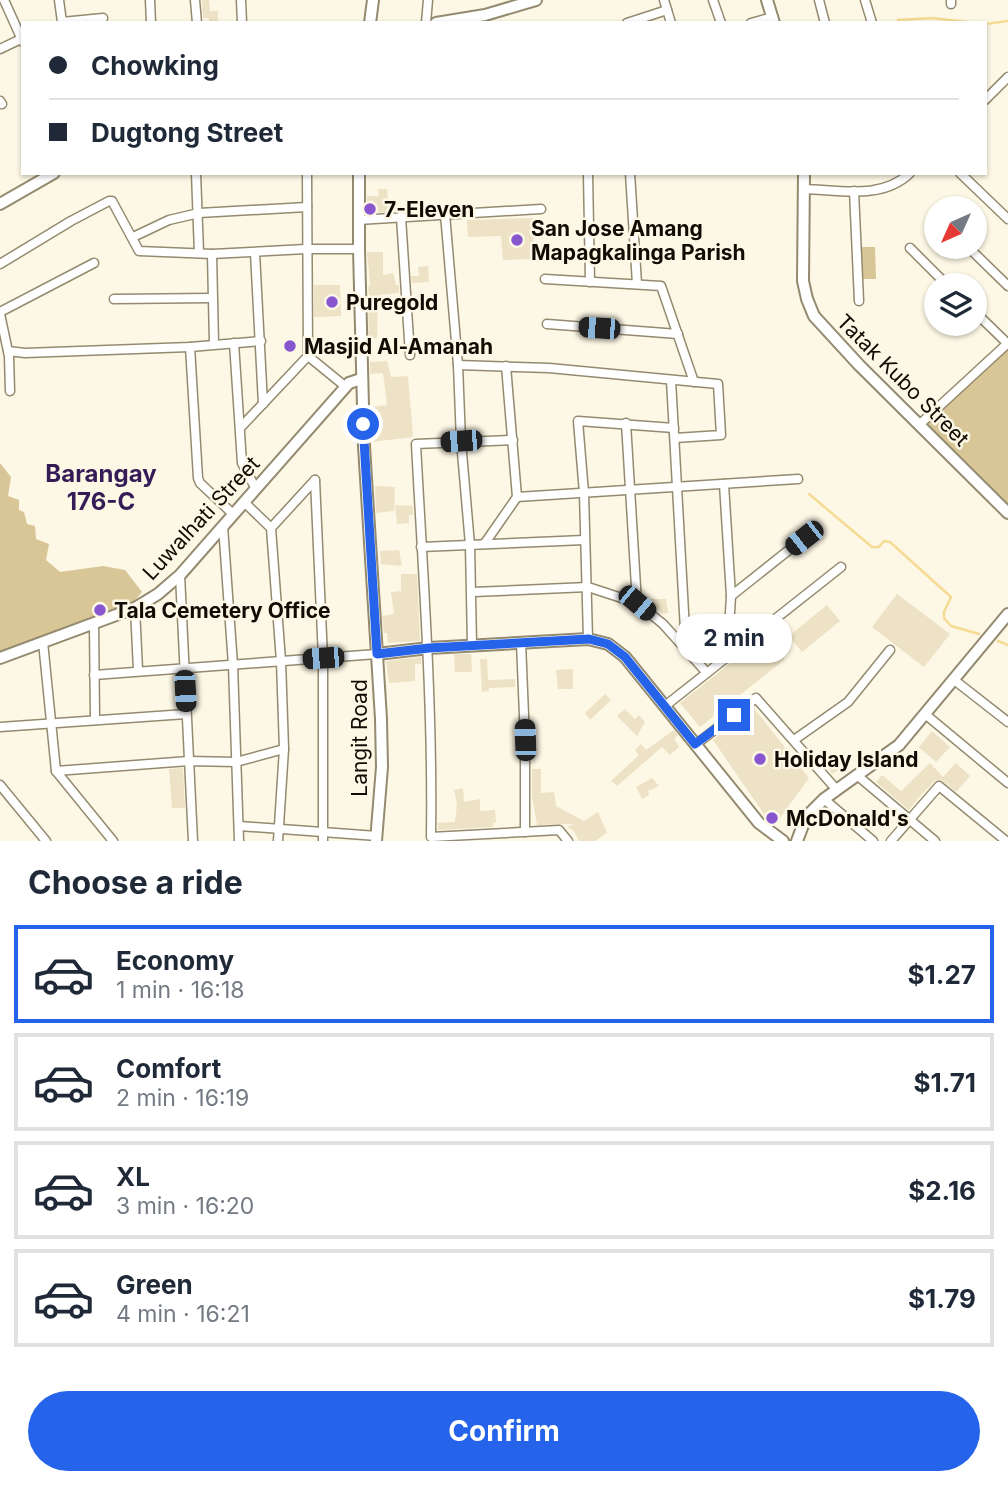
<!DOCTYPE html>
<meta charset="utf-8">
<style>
:root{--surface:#fff;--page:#f6f6f7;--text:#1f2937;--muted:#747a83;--line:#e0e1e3;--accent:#2563eb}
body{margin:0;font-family:Inter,sans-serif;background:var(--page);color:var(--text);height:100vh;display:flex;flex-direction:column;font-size:26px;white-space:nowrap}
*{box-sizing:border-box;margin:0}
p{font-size:23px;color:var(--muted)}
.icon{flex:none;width:38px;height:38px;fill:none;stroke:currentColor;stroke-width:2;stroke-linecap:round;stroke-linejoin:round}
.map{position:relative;height:841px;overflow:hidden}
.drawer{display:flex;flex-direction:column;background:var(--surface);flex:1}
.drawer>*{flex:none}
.top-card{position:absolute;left:21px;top:21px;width:966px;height:154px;border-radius:0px;box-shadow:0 2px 5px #0004;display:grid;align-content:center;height:154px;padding:0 28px;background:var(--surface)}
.needle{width:46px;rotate:225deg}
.controls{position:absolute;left:924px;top:196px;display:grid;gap:14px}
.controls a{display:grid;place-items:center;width:63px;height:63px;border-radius:50%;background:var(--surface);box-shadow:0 2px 5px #0004;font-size:35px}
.end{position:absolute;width:32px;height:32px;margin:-16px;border:9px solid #2563eb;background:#fff;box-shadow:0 0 0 4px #fff}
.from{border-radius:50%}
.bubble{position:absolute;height:49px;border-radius:24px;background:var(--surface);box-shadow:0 2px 5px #0004;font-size:23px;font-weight:700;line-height:49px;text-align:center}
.car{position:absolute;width:21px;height:42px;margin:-21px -10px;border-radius:9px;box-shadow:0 0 5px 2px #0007;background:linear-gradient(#222 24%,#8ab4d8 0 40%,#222 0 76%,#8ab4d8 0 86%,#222 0)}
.top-card b{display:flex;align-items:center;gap:24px;height:66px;font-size:26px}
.top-card b+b{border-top:2px solid var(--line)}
.top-card i{width:18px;height:18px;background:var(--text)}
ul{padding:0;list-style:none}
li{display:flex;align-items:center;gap:21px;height:98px;margin:0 14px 10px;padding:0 14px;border:4px solid var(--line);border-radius:0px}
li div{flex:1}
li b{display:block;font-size:26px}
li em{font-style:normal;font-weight:700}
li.current{border-color:var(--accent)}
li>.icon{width:63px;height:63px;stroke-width:1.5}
h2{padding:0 28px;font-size:32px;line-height:84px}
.primary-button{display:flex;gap:14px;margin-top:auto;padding:14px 28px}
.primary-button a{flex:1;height:80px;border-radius:42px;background:var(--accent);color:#fff;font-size:28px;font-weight:700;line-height:80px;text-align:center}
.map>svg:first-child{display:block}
.green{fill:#d8c697}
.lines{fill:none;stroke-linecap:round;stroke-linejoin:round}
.stream{stroke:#f5db93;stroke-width:2.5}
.building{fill:#ede2c5}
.street-casing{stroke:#948a6f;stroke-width:11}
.secondary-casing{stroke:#948a6f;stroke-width:14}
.street{stroke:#fff;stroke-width:8}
.secondary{stroke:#fff;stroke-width:10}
.route{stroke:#2563eb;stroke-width:9}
.poi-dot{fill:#8856ce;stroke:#fdf7e5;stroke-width:2.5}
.labels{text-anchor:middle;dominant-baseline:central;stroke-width:5;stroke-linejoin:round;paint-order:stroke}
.poi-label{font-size:21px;font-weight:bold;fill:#100c04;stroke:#fdf7e5;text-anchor:start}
.street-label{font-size:21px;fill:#100c04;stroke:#fdf7e5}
.quarter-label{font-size:24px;font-weight:bold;fill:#351c56;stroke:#fdf7e5}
</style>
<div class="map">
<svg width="1008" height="841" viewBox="0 0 1008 841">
<rect width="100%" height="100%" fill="#fdf7e5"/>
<g class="green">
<path d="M860 247H875L876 279H861Z"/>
<path d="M1008 347V506L925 424Z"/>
<path d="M0 463 11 477 8 496 19 500V510L24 512 27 524 35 526 36 539 49 544 46 560 60 572 103 566 125 570 142 592 131 605 0 652Z"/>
</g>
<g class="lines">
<g class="stream">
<path d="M898 20 932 18 975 23"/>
<path d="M985 24 1008 21"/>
<path d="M809 494 872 547H879L884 541 890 542 951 597 944 612V618L951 626 979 634"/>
<path d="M998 641 1008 645"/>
</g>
</g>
<g class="building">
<path d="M202 0H209L210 11H218V23H209V18H203Z"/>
<path d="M378 189H387L389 212 367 213V196H379Z"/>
<path d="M533 218 534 259 503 260 501 236 468 237 467 220Z"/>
<path d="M367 252H383V275L393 273 396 285H399V293L378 295 377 338H369L368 307H371L368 288 370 284Z"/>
<path d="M428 266 429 282 412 283 411 276H419L418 267Z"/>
<path d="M314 285H340L341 316 314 317Z"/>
<path d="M387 361 391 377 408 376 413 437 372 442 371 407 387 405 383 373 370 374V362Z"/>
<path d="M375 486 395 487 394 511 376 513Z"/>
<path d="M395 505 413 506V515H409V523L397 524Z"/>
<path d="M399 550 402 566 381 564 380 551Z"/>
<path d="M401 574H417L420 641 388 643 387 633H384L382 616 394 614 391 592 401 591Z"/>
<path d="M897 594 950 634 924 667 872 627Z"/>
<path d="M651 599H666L668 613 661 614 660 610 653 607Z"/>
<path d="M827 605 840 621 802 652 789 636Z"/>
<path d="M766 635 785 659 700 727 680 703Z"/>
<path d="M454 654H471L472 672H455Z"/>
<path d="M421 657V664H415V681L389 683 386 661Z"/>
<path d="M480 659H487L488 680 515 679V687L489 688V691L482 692Z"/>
<path d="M573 669V689H558L556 670Z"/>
<path d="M605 694 611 700 590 720 585 713Z"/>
<path d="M754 708 809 778 780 818 774 821 766 817 713 740Z"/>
<path d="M625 709 635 719 639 715 645 722 637 736 617 716Z"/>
<path d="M674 730 678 735 674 739 679 747 670 755 662 747 617 786 611 781 639 755 635 750 641 744 646 750Z"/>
<path d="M932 731 950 747 936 762 919 747Z"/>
<path d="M829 754 840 769 832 774 822 759Z"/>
<path d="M930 763 943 777 956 763 970 776 956 792 943 781 936 780 918 798 909 810 876 782 882 775 901 791Z"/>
<path d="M183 768 185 808H172L169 769Z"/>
<path d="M532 769H541V793L554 792 556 806 584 821 598 812 607 833 595 841H579L574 831 567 827 574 824 537 825 532 796Z"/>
<path d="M652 778 659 786 648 791 649 795 642 799 636 787Z"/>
<path d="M463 788 464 802 480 799V811L495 810 496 822 493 823V827L438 830V823L455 822 457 804 454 790Z"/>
</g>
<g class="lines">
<g class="street-casing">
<g id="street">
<path d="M4 0 23 42"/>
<path d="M59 0 62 22 103 18"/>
<path d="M150 0 151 23"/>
<path d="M195 0 197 23"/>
<path d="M241 0 242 23"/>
<path d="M664 0 671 23"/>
<path d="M713 0 721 23"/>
<path d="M819 0 825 23"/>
<path d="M865 0 872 23"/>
<path d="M951 4V0"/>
<path d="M426 23 428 0"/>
<path d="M627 23 667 10"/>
<path d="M751 23 773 17"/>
<path d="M0 49 21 39"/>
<path d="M985 100 1008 77"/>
<path d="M0 101 2 104"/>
<path d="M196 173 199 253"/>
<path d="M588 173 590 282"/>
<path d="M630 173 637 284"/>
<path d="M960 173 1008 219"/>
<path d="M804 189C840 190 882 200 910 173"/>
<path d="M854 191 859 301"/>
<path d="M445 214 458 365 461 441 470 545 472 645"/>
<path d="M401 217 410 355"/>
<path d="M358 220 541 209"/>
<path d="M133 237 169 220 199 213 307 207"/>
<path d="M968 247 1008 286"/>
<path d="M910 248 947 285"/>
<path d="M255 253 263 404"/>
<path d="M212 254 214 344"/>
<path d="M0 264 71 221 109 201H112L139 251 212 254 306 249H359"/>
<path d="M545 279 661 286 694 382"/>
<path d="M114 299 212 298"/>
<path d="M0 312 94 263"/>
<path d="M975 312 1008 344"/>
<path d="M0 314 9 356 10 391"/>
<path d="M547 324 678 334"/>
<path d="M234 343 242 463 256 489"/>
<path d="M190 347 198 478 200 483 233 514"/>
<path d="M8 351 25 353 190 347 261 341"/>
<path d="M308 356 346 387"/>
<path d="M458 365 549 368 718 384 721 435 675 438"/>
<path d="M671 380 686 648"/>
<path d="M626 423 637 603"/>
<path d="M919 425 1008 343"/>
<path d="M241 427 308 356 307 173"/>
<path d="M513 440 416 444C423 575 433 705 431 837L559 830 568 841"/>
<path d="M315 480 323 658V841"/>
<path d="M724 484 731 596 729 629 741 645"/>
<path d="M517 497 798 479"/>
<path d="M244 502 271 528 281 661 284 749 278 841"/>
<path d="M223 526 233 665 239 841"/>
<path d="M271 528 315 480"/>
<path d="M485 543 517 497 506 366"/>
<path d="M421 547 584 540"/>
<path d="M180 575 193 841"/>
<path d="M473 592 588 587 637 603 663 624 707 673"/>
<path d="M731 596 804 538"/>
<path d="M135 608 138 670"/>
<path d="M94 623 95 720"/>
<path d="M588 639 584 493 578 421 674 428"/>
<path d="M43 642 56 771 113 841"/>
<path d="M521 642 525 740V832"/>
<path d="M94 675 377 654"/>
<path d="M953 679 1008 722"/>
<path d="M665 706 841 567"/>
<path d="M925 714 1008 783"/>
<path d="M0 727 186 714"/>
<path d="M794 740 848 702 890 650"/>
<path d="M695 745 756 698 836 789"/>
<path d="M56 771 189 761 236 762 284 749"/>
<path d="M858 776 935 841"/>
<path d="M0 785 46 841"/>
<path d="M824 799 873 841"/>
<path d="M239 826 377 836"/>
<path d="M891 841 939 786 1006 841"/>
</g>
</g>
<g class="secondary-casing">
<g id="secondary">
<path d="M767 0 774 23"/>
<path d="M370 23 373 0"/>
<path d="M436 23 485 15 536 0"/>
<path d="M359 173V249L364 446 381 719 382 767 376 841"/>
<path d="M804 173 803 281 807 299 814 316 859 365 1008 513"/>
<path d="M0 204 54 173"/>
<path d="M377 654 429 648 588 639 608 644 625 657 759 823 783 841"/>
<path d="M0 658 135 608 158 594 180 575 349 383 361 379"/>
<path d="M797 841 806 817 824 799 899 745 1008 614"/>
</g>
</g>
<use href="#street" class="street"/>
<use href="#secondary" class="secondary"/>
</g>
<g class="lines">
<path class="route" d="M363 424 377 654 429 648 589 639 608 644 625 657 695 744 734 715"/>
</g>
<g class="poi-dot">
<circle cx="370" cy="209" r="7"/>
<circle cx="517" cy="240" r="7"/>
<circle cx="332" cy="302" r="7"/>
<circle cx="290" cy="346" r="7"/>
<circle cx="100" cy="610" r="7"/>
<circle cx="760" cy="759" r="7"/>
<circle cx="772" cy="818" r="7"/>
</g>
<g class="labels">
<g class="poi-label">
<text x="384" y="209">7-Eleven</text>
<text x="531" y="228">San Jose Amang<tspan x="531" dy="24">Mapagkalinga Parish</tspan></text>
<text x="346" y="302">Puregold</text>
<text x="304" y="346">Masjid Al-Amanah</text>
<text x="114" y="610">Tala Cemetery Office</text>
<text x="774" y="759">Holiday Island</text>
<text x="786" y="818">McDonald's</text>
</g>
<g class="street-label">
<text transform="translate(903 380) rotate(45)">Tatak Kubo Street</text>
<text transform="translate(201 518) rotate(-47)">Luwalhati Street</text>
<text transform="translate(359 738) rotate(-90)">Langit Road</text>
</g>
<g class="quarter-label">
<text x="101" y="473">Barangay<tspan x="101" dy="28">176-C</tspan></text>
</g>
</g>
</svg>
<div class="controls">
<a><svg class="needle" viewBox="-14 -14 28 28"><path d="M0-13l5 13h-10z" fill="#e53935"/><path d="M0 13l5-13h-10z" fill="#747a83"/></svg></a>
<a><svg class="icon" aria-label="layers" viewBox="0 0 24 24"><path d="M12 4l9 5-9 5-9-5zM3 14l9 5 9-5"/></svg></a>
</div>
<i class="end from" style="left:363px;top:424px"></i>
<i class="end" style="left:734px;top:715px"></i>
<div class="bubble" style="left:676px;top:614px;width:116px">2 min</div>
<i class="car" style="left:599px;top:328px;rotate:274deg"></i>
<i class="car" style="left:461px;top:441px;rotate:266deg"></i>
<i class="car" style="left:804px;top:538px;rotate:232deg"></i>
<i class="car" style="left:637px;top:603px;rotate:130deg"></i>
<i class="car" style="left:323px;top:658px;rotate:266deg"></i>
<i class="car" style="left:185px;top:691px;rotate:177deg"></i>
<i class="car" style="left:525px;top:740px;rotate:358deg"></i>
<div class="top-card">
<b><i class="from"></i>Chowking</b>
<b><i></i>Dugtong Street</b>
</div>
</div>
<section class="drawer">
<h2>Choose a ride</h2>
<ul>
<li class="current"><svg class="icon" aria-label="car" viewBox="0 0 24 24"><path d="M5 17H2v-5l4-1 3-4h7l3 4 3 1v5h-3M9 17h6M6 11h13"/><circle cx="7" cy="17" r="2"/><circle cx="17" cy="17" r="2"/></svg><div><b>Economy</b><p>1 min · 16:18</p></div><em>$1.27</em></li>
<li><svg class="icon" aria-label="car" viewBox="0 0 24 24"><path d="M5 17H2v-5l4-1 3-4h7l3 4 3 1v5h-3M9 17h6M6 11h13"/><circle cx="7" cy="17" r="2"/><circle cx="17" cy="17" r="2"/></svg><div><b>Comfort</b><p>2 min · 16:19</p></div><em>$1.71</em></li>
<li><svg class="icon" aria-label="car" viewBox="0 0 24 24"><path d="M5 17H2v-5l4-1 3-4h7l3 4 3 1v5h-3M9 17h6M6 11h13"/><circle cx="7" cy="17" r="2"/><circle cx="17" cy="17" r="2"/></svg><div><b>XL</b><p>3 min · 16:20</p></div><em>$2.16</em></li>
<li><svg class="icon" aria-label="car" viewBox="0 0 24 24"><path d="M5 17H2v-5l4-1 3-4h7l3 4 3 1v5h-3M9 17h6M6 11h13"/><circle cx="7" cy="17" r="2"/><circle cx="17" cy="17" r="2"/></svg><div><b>Green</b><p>4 min · 16:21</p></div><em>$1.79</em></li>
</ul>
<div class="primary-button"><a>Confirm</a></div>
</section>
